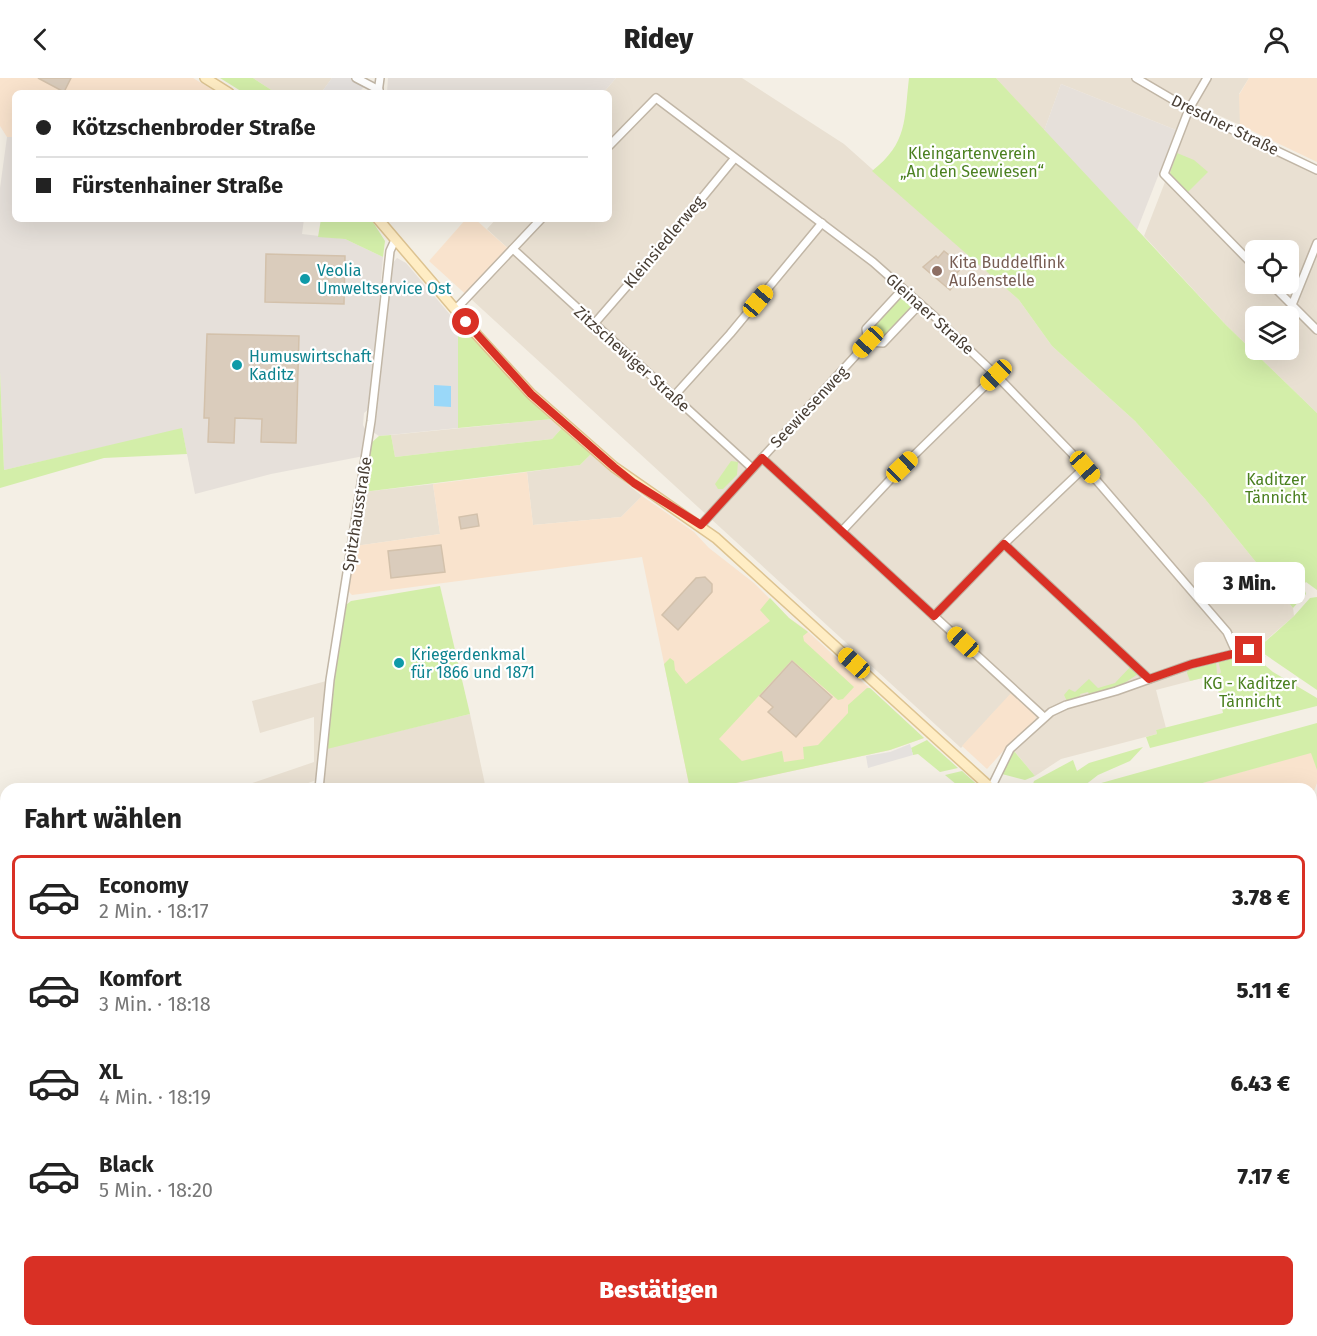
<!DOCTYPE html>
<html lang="de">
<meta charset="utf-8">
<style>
:root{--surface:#fff;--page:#f2f2f2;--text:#222;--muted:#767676;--line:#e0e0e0;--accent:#d93025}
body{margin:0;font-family:"Fira Sans",sans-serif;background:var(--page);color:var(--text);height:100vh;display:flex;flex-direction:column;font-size:22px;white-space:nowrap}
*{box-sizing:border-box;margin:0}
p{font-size:20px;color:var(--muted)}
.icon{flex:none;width:33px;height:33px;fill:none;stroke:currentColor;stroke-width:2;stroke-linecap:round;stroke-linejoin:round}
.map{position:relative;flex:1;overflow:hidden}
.panel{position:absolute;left:0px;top:705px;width:1317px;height:554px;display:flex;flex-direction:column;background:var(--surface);border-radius:18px 18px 0 0;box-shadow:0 6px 24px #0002}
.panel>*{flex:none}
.top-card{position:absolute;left:12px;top:12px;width:600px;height:132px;border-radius:9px;box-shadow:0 6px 24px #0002;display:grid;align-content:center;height:132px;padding:0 24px;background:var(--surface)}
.fabs{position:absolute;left:1245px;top:162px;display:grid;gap:12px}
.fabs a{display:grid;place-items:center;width:54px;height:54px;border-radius:9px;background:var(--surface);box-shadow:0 6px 24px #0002;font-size:30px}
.end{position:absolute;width:27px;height:27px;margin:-14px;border:8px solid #d93025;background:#fff;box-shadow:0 0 0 3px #fff}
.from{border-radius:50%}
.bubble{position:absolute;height:42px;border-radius:9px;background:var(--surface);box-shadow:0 6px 24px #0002;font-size:20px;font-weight:800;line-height:42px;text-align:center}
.car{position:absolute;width:18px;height:36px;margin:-18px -9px;border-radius:8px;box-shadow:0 0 4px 2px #0007;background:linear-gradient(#f5c518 24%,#345 0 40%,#f5c518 0 76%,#345 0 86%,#f5c518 0)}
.top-card b{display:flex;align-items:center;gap:21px;height:57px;font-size:22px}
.top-card b+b{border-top:2px solid var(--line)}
.top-card i{width:15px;height:15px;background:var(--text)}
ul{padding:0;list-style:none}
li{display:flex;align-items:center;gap:18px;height:84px;margin:0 12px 9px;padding:0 12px;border:3px solid transparent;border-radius:9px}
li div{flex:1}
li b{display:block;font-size:22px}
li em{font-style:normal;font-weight:800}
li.on{border-color:var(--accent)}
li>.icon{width:54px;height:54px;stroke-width:1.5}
h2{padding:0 24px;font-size:27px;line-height:72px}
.primary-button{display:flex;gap:12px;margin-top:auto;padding:12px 24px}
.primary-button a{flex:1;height:69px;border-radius:9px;background:var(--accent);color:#fff;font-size:24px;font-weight:800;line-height:69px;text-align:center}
header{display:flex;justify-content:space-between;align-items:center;height:78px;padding:0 24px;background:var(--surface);font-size:27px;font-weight:800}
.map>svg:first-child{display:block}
.residential{fill:#e9e0d2;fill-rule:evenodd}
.commercial{fill:#f9e3cd}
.industrial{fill:#e6e0da}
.green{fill:#d3eea9}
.parking{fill:#e5e1de}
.water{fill:#9ad8f9}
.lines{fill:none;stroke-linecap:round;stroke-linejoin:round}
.stream{stroke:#9ad8f9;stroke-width:2}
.ferry{stroke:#1e7cae;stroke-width:1.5;stroke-dasharray:8 6;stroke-linecap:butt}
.building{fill:#daccbc;stroke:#d3c1ab;stroke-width:1.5}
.street-casing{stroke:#c1b6a6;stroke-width:10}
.secondary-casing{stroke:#ddc391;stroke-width:12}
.highway-casing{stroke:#ef9624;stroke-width:15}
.street{stroke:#fff;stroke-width:7}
.secondary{stroke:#ffedc4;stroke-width:9}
.highway{stroke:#ffc165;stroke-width:12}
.tram{stroke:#969696;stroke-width:1.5}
.route{stroke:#d93025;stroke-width:8}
.education-dot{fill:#8d6e63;stroke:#fff;stroke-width:2}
.culture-dot{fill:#0f9aa8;stroke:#fff;stroke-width:2}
.labels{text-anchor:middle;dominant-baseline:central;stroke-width:4.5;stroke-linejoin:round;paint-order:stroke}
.street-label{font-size:16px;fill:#483e34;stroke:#fff}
.park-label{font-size:16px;fill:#4b8020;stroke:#fff}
.education-label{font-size:16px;fill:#785e54;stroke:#fff;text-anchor:start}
.culture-label{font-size:16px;fill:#0d838f;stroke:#fff;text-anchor:start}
</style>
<header><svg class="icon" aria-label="back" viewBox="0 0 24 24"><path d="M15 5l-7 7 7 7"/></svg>Ridey<svg class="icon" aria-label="person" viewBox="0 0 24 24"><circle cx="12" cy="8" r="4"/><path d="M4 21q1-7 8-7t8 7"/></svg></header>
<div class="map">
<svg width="1317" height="1258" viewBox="0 0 1317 1258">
<rect width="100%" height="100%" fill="#f4efe5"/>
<g class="residential">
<path d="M253 0H332L321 15H276Z"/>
<path d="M616 0H742L844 66 1019 222 1052 268 1135 343 1205 421 1293 530 1294 538 1257 570 1266 579 1220 591 1221 595 1156 612 1166 650 1156 652 1157 656 1061 681 1035 698 1009 667 1035 643 1012 615 961 670 471 221 512 174 487 151 496 141H609V15H603Z"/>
<path d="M996 0H1249L1239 16 1250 22 1240 47 1187 23 1176 52 1061 6 1044 53Z"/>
<path d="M1191 37 1317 97V335L1226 247 1144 158ZM1256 172H1288V206H1256ZM1256 238H1288V272H1256Z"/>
<path d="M552 341 562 350 552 361 395 379 391 357Z"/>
<path d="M591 376 642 418 621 439 533 447 527 394 580 387Z"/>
<path d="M433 406 440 456 355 468 363 414Z"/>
<path d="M330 602H333L328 670 470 636 486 711H316V702L293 711H235L314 684V639L260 655 252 623Z"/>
<path d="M1311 858 1317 860V943L1311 946Z"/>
<path d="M501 1252 503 1258H357L347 1253Z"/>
</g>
<g class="commercial">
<path d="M0 0H193L218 15H15V59H7L0 48Z"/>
<path d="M1249 0H1317V84L1240 47 1239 17Z"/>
<path d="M466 141H475L512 174 471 221 429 183Z"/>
<path d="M527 394 533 447 621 439 642 418 694 454 709 470 754 505 789 540 805 551 924 660 890 672 708 711H690L642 479 352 517 348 513 355 468 440 456 433 406Z"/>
<path d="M1012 614 1036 638 1035 643 1006 670 987 691 962 668Z"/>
<path d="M1312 674 1317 692V705L1311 721V711H1181Z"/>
<path d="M1311 755 1317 757V824L1311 822Z"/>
</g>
<g class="industrial">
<path d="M388 0H616L603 15H387Z"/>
<path d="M1061 6 1176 52 1137 152 1044 53Z"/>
<path d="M7 59H15V141H304L302 156 345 161 383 179 370 330 364 335 363 347 367 355 364 378 271 396 195 416 182 351 4 392 0 294V110Z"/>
<path d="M397 180 406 185 458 246V350L379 358 373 354 391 187Z"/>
</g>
<g class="green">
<path d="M220 0H253L276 15H244Z"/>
<path d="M909 0H996L1226 247 1317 335V512L1306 504 1303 507 1306 516 1293 530 1205 421 1135 343 1052 268 1019 222 872 93C908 65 904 42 909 0Z"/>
<path d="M1177 75 1194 82 1208 94 1187 115 1170 95Z"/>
<path d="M321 141H371L385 163 383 179 345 161 318 159Z"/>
<path d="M898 220 909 221 912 230 882 263 870 262V248Z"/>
<path d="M458 246 552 341 458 350Z"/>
<path d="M0 294 4 392 182 350 187 376 104 380 0 410Z"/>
<path d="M562 350 591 376 580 387 363 414 370 366 379 358 391 357 395 379 552 361Z"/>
<path d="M731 383 738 384 737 397 723 411H718L715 406Z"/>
<path d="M440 508 470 636 327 671 333 602 346 527 351 523Z"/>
<path d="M1317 519V612L1257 571 1294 538 1310 520Z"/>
<path d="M770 520 789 540 808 554 803 558 804 563 854 609 843 621 838 622 792 582 719 661 742 683 782 673 784 684 804 681 803 669 818 667 848 635V627L867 610H870L924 660 890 672 708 711H690L664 586 670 580 674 583 675 592 686 606 770 543 760 532Z"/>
<path d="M1250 574 1273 594 1317 620V628L1150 670 1146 659 1157 656 1156 652 1223 635 1215 597 1190 603 1187 595 1188 589 1216 583 1217 596 1221 595 1218 582Z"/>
<path d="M1132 587 1139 594 1138 596 1114 612 1090 618 1088 614 1080 616 1081 620 1067 623 1064 617 1069 611 1075 614 1089 601 1098 610 1115 605Z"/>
<path d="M1317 645V692L1311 675 1181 711H1088L1094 707Z"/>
<path d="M927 662 929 664 958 690 940 694 918 676 913 677 911 670Z"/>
<path d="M1143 669 1130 683 1098 697 1080 711H1035L1033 706 1034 703 1073 682 1077 693 1089 685Z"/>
<path d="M1014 673 1035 698 1025 702 1002 696 1008 680Z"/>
<path d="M962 693 982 711H962L945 697Z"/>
<path d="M0 924 6 940V1050L0 1035Z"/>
<path d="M1311 1030 1317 1033V1085L1313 1103H1311Z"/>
<path d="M1311 1145 1317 1148V1216L1311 1228Z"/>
<path d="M298 1252 309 1258H78L76 1253Z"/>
</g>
<g class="parking">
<path d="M332 0H351L364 9 358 15H321Z"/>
<path d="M910 666 913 677 868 690 866 678 890 674Z"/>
</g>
<g class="water">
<path d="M434 307 451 308V329L434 328Z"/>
<path d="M0 1072 6 1088V1252L75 1253 78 1258H0Z"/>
</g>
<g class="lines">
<path class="stream" d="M181 1252 191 1258"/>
<g class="ferry">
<path d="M0 1178 6 1193"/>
<path d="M27 1252 28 1258"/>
</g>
</g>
<g class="building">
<path d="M38 0H71L64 14Z"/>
<path d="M944 173 963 188 956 196 958 198 953 204 955 206 950 212 923 189 936 178 938 180Z"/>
<path d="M266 176 345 178 344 226 265 224Z"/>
<path d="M207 256 299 258 296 365 261 364 262 341 235 340 234 365 208 364 209 340H204Z"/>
<path d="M477 436 479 448 461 451 459 439Z"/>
<path d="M441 467 445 494 391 500 388 473Z"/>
<path d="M705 499 712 506V514L678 552 662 537 696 500Z"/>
<path d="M792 583 832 619 796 659 768 634 773 629 760 618Z"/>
</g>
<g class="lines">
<g class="street-casing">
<g id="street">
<path d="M356 0 379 12"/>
<path d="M1136 0 1189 31 1317 92"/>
<path d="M1207 0 1189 31 1164 96 1256 190"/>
<path d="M378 15 380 0"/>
<path d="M609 68 656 20 873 184 935 239 996 297 1085 389 1227 554 1236 574"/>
<path d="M513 171 752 390"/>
<path d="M1271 206 1317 252"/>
<path d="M903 211 866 251 868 264 883 265 920 226"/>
<path d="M1292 227 1317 165"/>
<path d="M455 232 541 141"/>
<path d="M594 246 674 154 734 81"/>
<path d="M674 318 730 256 822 145"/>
<path d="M762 380 1044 639"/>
<path d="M701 447 868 264"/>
<path d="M842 453 902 389 996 297"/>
<path d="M1004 466 1149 601"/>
<path d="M934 538 1004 466 1085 389"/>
<path d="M991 710 1010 671 1051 634 1066 627 1116 613 1192 586 1249 572"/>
<path d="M319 711 330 602 371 343 390 173 395 162"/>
<path d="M1311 955 1317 951"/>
<path d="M450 1252 453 1258"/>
</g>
</g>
<g class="secondary-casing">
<g id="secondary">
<path d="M205 0 229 15"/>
<path d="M378 141 477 257 531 316 614 389 716 460 992 711"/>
<path d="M1311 971 1317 974"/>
<path d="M1311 988 1317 991"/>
</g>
</g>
<g class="highway-casing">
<path id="highway" d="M1313 1258 1317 1249"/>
</g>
<use href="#street" class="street"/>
<use href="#secondary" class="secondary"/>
<use href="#highway" class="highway"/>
<path class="tram" d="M1311 976 1317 980"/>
</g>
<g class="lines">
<path class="route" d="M466 244 531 316 614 389 634 405 701 447 762 380 934 538 1004 466 1149 601 1192 586 1249 572"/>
</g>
<circle class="education-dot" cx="937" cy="193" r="6"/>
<g class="culture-dot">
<circle cx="305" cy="201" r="6"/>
<circle cx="237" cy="287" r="6"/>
<circle cx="399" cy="585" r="6"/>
</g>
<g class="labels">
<g class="street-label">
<text transform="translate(1225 47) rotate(26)">Dresdner Straße</text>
<text transform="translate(664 164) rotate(-50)">Kleinsiedlerweg</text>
<text transform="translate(930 236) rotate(42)">Gleinaer Straße</text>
<text transform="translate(632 281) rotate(42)">Zitzschewiger Straße</text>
<text transform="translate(809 329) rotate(-47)">Seewiesenweg</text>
<text transform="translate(357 436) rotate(-81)">Spitzhausstraße</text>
</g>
<g class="park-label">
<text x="972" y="75">Kleingartenverein<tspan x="972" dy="18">„An den Seewiesen“</tspan></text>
<text x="1276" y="401">Kaditzer<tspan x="1276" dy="18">Tännicht</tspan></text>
<text x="1250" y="605">KG - Kaditzer<tspan x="1250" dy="18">Tännicht</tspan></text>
</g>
<g class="education-label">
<text x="949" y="184">Kita Buddelflink<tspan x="949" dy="18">Außenstelle</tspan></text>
</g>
<g class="culture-label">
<text x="317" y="192">Veolia<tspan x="317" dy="18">Umweltservice Ost</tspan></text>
<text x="249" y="278">Humuswirtschaft<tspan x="249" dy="18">Kaditz</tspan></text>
<text x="411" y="576">Kriegerdenkmal<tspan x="411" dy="18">für 1866 und 1871</tspan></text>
</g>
</g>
</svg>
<div class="fabs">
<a><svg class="icon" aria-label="locate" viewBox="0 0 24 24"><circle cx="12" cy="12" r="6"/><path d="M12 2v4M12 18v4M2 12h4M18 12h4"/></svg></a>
<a><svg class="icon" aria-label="layers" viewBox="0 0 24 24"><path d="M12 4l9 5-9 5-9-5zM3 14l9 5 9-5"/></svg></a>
</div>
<i class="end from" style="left:466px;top:244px"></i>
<i class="end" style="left:1249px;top:572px"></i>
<div class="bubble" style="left:1194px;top:484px;width:111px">3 Min.</div>
<i class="car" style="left:758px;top:223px;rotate:40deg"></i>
<i class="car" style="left:868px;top:264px;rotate:223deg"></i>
<i class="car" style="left:996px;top:297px;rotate:226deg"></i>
<i class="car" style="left:902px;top:389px;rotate:46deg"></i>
<i class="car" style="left:1085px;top:389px;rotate:139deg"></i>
<i class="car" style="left:963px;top:564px;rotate:313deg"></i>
<i class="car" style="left:854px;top:585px;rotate:312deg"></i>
<div class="top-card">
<b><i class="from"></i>Kötzschenbroder Straße</b>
<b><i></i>Fürstenhainer Straße</b>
</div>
<section class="panel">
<h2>Fahrt wählen</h2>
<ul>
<li class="on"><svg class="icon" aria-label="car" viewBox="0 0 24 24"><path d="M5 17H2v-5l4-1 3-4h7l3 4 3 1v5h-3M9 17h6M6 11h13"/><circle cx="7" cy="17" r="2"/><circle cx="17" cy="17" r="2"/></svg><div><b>Economy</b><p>2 Min. · 18:17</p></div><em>3.78 €</em></li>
<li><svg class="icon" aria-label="car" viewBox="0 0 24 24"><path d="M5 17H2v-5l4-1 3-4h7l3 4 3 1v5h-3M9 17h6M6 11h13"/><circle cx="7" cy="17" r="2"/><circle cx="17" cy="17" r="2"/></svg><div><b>Komfort</b><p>3 Min. · 18:18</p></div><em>5.11 €</em></li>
<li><svg class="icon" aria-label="car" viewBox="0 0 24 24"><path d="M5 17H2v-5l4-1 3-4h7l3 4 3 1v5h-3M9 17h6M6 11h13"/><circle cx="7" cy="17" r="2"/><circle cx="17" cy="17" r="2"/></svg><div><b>XL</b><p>4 Min. · 18:19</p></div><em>6.43 €</em></li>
<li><svg class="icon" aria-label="car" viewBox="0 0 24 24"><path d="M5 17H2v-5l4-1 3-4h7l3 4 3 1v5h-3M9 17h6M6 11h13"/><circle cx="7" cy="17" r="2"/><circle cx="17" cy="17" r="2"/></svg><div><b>Black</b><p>5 Min. · 18:20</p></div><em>7.17 €</em></li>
</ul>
<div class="primary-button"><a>Bestätigen</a></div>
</section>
</div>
